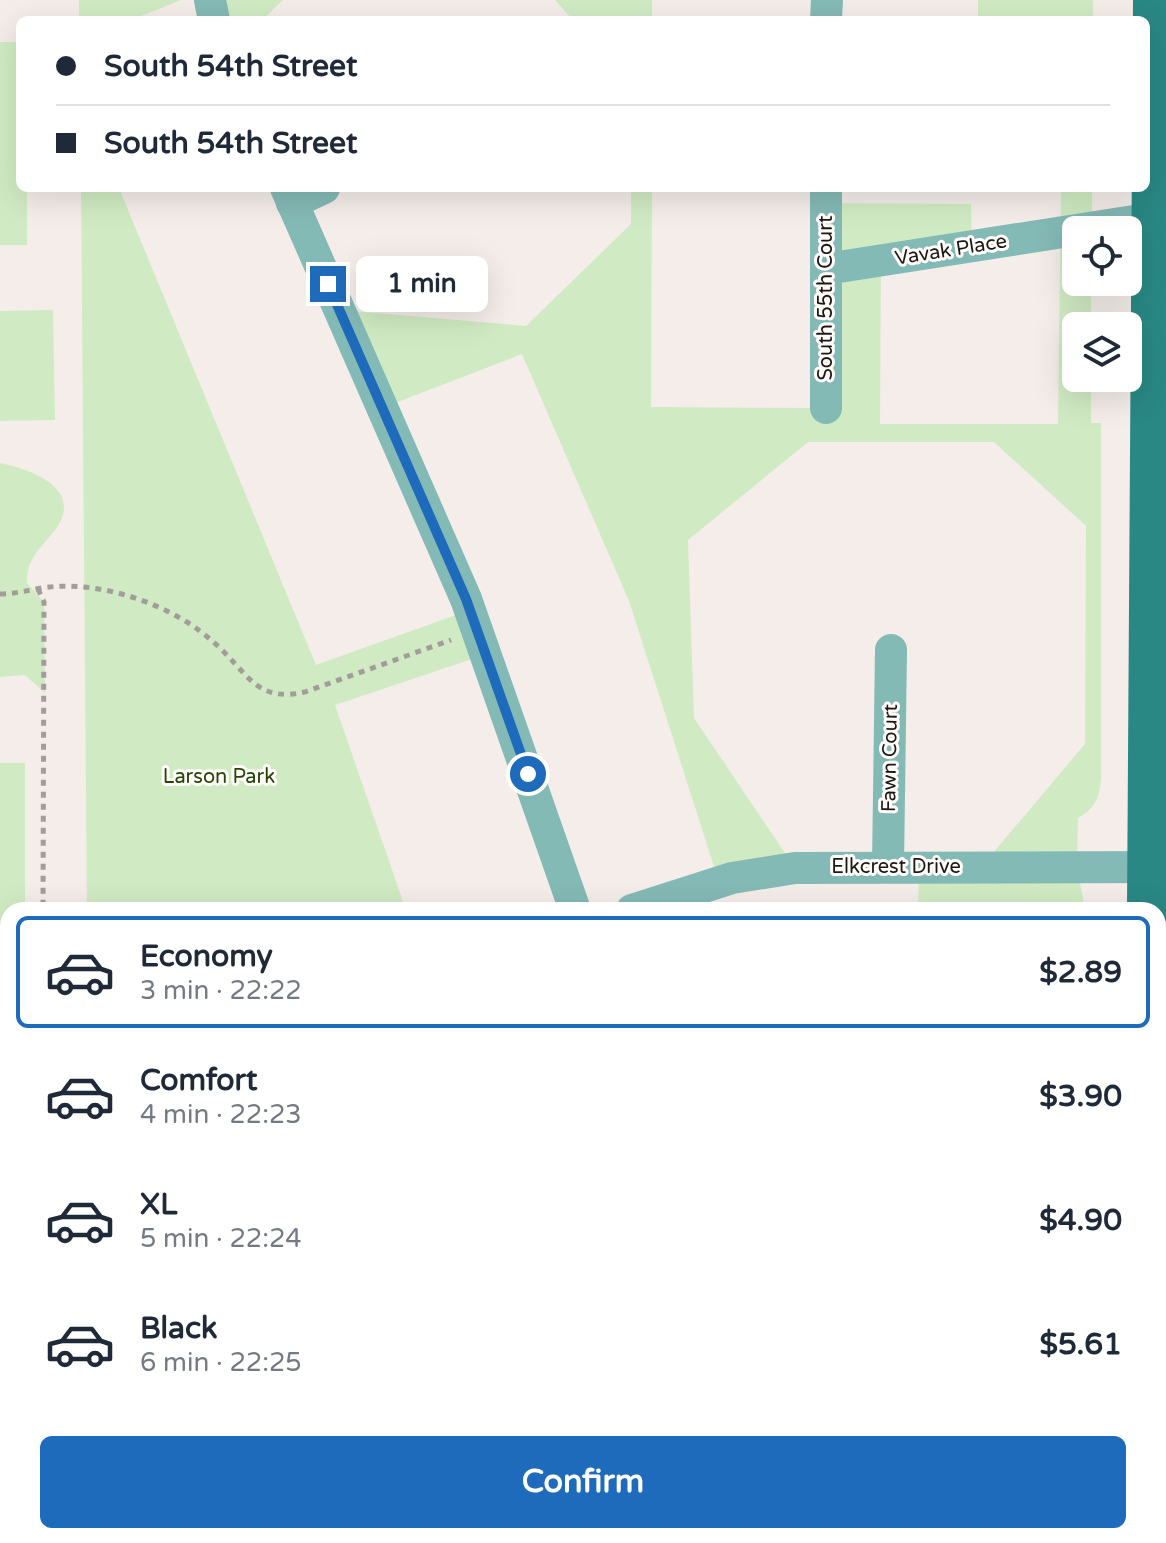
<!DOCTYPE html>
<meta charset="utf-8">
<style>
:root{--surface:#fff;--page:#f6f6f7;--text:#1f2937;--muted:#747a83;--line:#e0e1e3;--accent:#1d6bba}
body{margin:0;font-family:"Varela Round",sans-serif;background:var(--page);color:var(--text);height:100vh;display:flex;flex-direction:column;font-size:30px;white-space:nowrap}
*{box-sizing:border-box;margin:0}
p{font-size:26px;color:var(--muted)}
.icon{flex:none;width:44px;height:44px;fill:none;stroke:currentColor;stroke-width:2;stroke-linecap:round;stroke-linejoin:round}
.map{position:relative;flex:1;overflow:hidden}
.drawer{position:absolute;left:0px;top:902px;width:1166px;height:642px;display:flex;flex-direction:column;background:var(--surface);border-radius:24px 24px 0 0;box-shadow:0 8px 32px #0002}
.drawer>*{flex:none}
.hud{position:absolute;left:16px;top:16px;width:1134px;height:176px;border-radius:12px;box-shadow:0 8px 32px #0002;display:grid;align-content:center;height:176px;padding:0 40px;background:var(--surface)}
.fabs{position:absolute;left:1062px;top:216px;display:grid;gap:16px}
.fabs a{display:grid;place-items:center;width:80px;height:80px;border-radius:12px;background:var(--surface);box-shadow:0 8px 32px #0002;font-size:40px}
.end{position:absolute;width:36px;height:36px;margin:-18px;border:10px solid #1d6bba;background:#fff;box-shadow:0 0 0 4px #fff}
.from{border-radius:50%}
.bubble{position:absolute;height:56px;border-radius:12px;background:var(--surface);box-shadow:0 8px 32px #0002;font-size:26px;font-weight:700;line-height:56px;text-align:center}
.hud b{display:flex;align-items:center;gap:28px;height:76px;font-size:30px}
.hud b+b{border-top:2px solid var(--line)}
.hud i{width:20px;height:20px;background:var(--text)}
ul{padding:14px 0 0;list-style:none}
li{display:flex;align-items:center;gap:24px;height:112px;margin:0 16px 12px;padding:0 24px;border:4px solid transparent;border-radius:12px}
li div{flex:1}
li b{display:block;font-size:30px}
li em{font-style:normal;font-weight:700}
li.selected{border-color:var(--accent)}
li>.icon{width:72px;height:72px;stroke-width:1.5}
.action{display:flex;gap:16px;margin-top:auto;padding:16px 40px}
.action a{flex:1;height:92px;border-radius:12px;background:var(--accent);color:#fff;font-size:32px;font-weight:700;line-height:92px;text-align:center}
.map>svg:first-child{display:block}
.green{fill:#d0ebc3}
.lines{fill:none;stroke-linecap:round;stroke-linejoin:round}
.stream{stroke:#a2d6f2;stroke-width:9}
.building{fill:#daa399;stroke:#938c8a;stroke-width:2}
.path{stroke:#a39d9a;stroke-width:5;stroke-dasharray:6 6;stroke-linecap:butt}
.minor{stroke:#84bab6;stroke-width:32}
.major{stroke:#298884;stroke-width:42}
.route{stroke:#1d6bba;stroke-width:10}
.labels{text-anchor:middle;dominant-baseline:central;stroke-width:6;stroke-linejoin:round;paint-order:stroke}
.street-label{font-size:20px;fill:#1a1716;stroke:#fffbf8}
.park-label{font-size:20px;fill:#234606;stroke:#fffbf8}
</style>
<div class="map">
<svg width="1166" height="1543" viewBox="0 0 1166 1543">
<rect width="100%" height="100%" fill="#f4ede9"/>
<g class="green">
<path d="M79 0H181L131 20H79Z"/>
<path d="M210 0H283L262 20H214Z"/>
<path d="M555 0H652V20H573Z"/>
<rect x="978" y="0" width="115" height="20"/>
<path d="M0 42H20V188H27V245H0Z"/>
<path d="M81 188H119L316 665 470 610 487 654 335 705 406 910H87Z"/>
<path d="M631 188H652L651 407 825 408 826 203 971 204 972 246 881 261 880 424H1058L1061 188H1092V230H1076V282H1091V326H1076V378H1091V423H1101V779C1099 799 1095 808 1078 818L1077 866 1085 910H918L919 866H982L1085 744 1086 526 994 442H808L688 540 694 718 795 868 719 882 629 601 522 354 382 408 340 310 526 326 631 224Z"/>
<path d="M53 310 55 420 0 421V311Z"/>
<path d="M0 463C26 468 81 486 59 524 46 545 26 555 27 583L44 602 45 693 25 675 0 677Z"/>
<path d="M0 763H25V910H8V1012L0 1014Z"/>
<path d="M0 1089H8V1380L0 1381Z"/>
<path d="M8 1502V1536H653L655 1543H4L0 1512Z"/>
</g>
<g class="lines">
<path class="stream" d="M541 1543 545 1536"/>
</g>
<path class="building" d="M894 1536H935L937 1543H895Z"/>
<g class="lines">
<g class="path">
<path d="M38 589 44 602 43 910"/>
<path d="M0 594C17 594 32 589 49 587 89 583 133 594 169 612 189 622 207 635 223 651 251 679 260 702 305 692L451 640"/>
<path d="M0 1030 8 1026"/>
<path d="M479 1536 488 1543"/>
<path d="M463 1543 469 1536"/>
</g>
<g class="minor">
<path d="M210 0 214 20"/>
<path d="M826 20 827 0"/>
<path d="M286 188 466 599 575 910"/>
<path d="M292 203 324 188"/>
<path d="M826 269 1153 218"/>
<path d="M826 408V188"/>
<path d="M888 866 891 650"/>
<path d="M632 910 732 878 795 868 1166 867"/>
<path d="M0 1503 8 1502"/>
<path d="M828 1536 830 1543"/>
</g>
<g class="major">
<path d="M1148 910 1154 0"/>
<path d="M1152 1536V1543"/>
</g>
</g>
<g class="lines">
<path class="route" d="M328 284 466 599 528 774"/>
</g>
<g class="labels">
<g class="street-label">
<text transform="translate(951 250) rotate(-9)">Vavak Place</text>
<text transform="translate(826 298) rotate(-90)">South 55th Court</text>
<text transform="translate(890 758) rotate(-89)">Fawn Court</text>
<text x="896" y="867">Elkcrest Drive</text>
</g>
<g class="park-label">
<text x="219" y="777">Larson Park</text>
</g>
</g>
</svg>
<div class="fabs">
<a><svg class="icon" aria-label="locate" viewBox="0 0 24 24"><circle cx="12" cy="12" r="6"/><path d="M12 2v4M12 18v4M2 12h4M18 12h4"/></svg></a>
<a><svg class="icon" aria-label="layers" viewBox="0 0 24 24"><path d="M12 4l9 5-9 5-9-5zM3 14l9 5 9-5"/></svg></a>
</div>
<i class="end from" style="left:528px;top:774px"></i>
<i class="end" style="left:328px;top:284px"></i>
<div class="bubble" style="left:356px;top:256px;width:132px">1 min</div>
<div class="hud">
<b><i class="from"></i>South 54th Street</b>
<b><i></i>South 54th Street</b>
</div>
<section class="drawer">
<ul>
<li class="selected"><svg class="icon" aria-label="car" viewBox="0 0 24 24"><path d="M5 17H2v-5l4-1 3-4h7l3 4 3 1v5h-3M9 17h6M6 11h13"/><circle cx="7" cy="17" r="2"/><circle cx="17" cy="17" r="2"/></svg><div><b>Economy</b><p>3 min · 22:22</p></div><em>$2.89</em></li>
<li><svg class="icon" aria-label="car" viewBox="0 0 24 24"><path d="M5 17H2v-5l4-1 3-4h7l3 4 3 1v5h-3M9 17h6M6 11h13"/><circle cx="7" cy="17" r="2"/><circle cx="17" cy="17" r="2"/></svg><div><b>Comfort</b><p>4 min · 22:23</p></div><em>$3.90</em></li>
<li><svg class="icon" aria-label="car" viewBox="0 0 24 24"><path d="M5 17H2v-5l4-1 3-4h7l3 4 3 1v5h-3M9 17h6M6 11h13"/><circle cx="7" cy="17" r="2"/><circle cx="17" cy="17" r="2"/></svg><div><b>XL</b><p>5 min · 22:24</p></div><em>$4.90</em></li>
<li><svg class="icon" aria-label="car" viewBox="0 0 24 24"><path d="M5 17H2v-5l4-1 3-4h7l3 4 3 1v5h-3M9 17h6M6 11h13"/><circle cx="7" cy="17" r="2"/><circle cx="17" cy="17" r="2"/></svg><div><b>Black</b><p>6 min · 22:25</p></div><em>$5.61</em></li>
</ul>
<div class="action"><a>Confirm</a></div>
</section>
</div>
